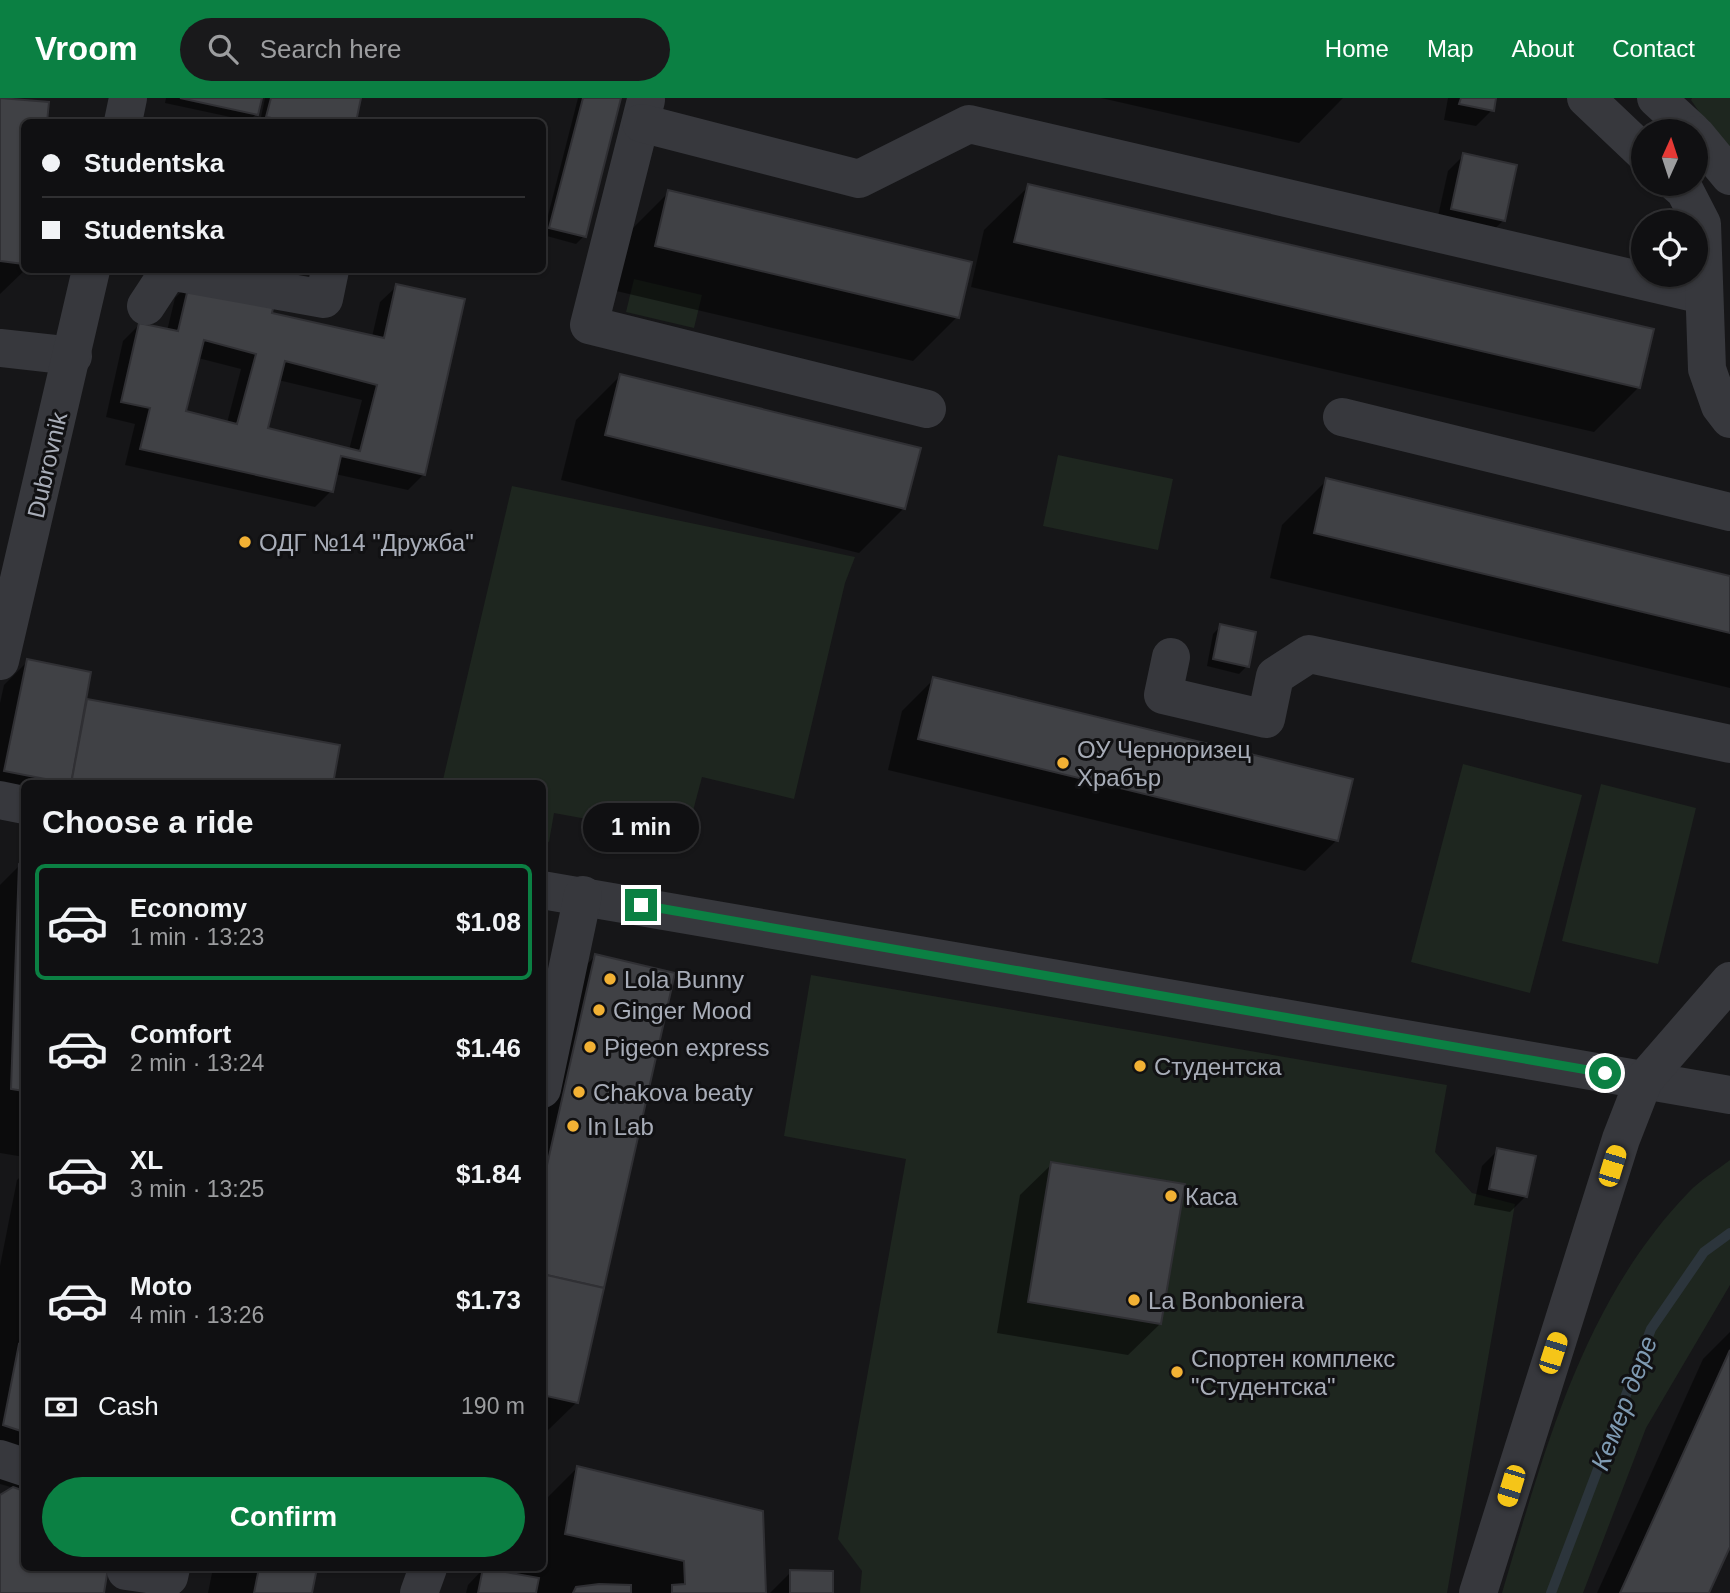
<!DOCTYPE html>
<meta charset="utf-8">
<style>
:root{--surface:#101012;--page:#19191b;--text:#f1f3f6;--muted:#9c9d9f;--line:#303032;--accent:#0b8043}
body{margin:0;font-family:Arial,sans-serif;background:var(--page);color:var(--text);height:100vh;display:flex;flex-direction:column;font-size:26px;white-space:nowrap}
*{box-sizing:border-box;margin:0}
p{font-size:23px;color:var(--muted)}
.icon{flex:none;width:38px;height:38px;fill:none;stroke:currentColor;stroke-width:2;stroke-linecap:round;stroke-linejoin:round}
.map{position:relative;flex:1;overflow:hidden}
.sheet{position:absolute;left:21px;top:682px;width:525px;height:791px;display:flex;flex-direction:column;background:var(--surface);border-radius:10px;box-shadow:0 2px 5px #0004,0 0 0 2px var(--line)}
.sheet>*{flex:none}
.banner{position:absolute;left:21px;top:21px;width:525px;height:154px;border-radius:10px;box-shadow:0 2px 5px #0004,0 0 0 2px var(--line);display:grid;align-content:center;height:154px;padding:0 21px;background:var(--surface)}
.needle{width:46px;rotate:3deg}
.fabs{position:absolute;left:1631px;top:21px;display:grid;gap:14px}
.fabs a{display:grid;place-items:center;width:77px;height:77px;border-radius:50%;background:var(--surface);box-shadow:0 2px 5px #0004,0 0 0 2px var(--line);font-size:35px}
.end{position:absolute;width:32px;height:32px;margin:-16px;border:9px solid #0b8043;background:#fff;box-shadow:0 0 0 4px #fff}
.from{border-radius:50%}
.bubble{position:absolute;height:49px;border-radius:24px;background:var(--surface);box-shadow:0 2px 5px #0004,0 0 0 2px var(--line);font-size:23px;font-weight:700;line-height:49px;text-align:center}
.car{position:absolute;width:21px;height:42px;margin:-21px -10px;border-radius:9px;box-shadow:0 0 5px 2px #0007;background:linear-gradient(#f5c518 24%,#345 0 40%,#f5c518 0 76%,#345 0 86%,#f5c518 0)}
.banner b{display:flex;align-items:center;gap:24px;height:66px;font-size:26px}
.banner b+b{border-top:2px solid var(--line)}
.banner i{width:18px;height:18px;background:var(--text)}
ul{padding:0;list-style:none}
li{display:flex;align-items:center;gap:21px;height:116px;margin:0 14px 10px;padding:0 7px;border:4px solid transparent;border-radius:10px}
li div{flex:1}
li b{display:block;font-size:26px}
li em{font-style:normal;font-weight:700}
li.on{border-color:var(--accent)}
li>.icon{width:63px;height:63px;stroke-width:1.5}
h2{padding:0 21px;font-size:32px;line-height:84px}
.pay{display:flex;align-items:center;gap:18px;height:77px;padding:0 21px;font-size:26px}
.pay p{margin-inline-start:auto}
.cta{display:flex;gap:14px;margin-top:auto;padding:14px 21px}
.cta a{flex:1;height:80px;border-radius:42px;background:var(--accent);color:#fff;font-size:28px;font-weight:700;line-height:80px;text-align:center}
header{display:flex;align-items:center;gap:42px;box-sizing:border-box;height:98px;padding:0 35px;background:var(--accent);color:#fff}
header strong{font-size:33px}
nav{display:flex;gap:38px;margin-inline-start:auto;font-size:24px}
.search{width:490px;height:63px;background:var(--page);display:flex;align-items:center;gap:18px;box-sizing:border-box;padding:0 24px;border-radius:38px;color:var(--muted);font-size:26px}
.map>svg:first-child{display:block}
.green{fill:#1e261f}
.shadow{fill:#0007;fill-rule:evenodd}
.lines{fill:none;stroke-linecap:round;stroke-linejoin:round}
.stream{stroke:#2c353c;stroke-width:10}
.building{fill:#404145;stroke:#303034;stroke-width:2;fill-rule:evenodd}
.minor{stroke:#37383d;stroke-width:38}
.route{stroke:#0b8043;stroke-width:9}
.poi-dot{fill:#f2b134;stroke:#111113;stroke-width:2.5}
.labels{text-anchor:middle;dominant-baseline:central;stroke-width:6;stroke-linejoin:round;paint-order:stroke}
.street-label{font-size:24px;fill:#a8adb8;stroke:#111113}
.poi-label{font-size:24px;fill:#a8adb8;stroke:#111113;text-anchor:start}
.water-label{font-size:26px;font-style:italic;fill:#7f9bb3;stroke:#111113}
</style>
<header>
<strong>Vroom</strong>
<div class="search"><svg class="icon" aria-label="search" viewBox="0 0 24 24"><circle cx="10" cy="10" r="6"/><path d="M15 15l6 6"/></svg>Search here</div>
<nav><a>Home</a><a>Map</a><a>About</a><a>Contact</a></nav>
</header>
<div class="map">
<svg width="1730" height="1495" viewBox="0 0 1730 1495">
<rect width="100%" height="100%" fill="#161618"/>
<g class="green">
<path d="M1692 0H1730V59L1691 2Z"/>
<path d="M634 181 702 197 694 230 626 214Z"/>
<path d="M1058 357 1173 381 1158 452 1043 428Z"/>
<path d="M512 388 855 459 845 485 794 701 702 679 686 739 554 715 549 744 543 743 542 686H442Z"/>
<path d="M1463 666 1582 697 1530 895 1411 864Z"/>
<path d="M1601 686 1696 710 1658 866 1562 843Z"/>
<path d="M811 877 1447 987 1435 1054 1472 1095 1515 1106 1447 1495H860L862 1473 838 1441 906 1061 784 1038Z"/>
<path d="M1730 1062V1187L1646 1330 1583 1495H1502C1544 1354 1583 1204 1688 1095 1700 1082 1716 1073 1730 1062Z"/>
</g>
<g class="shadow">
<path d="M166 0H260L256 16 249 23 165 5Z"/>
<path d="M265 0H359L354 24H260Z"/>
<path d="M578 0H620L584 138 576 146 543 137Z"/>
<path d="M1101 0H1343L1299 45Z"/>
<path d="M1448 0H1495L1492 12 1476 28 1444 22Z"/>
<path d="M0 1 47 6 45 24H24L25 172 0 196Z"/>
<path d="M1464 57 1504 122 1487 138 1436 127 1448 73Z"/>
<path d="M1029 88 1651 233 1638 290 1594 334 971 189 984 132Z"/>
<path d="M669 94 957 219 913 263 612 192 624 139Z"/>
<path d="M191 184 270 217 372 239 380 204 397 188 424 376 408 392 335 376 331 393 315 409 125 367 135 326 106 319 123 243 139 227 167 233 175 200ZM198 260 241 271 227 325 184 314ZM278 282 362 302 349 352 266 331Z"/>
<path d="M620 278 904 410 859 455 561 382 576 322Z"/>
<path d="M1327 382 1730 480V590L1270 480 1282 427Z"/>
<path d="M1221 528 1247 568 1239 576 1207 568 1213 536Z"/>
<path d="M28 563 83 607 87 603 331 686H24V706L0 701V605L4 587Z"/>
<path d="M934 581 1337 742 1305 773 888 672 902 613Z"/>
<path d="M24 763V1059L0 1055V787Z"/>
<path d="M595 858 577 1304 542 1338V940L551 903Z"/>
<path d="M1498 1052 1526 1098 1510 1114 1474 1107 1482 1068Z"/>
<path d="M1052 1066 1160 1226 1128 1257 997 1235 1020 1097Z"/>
<path d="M24 1075V1470H106L102 1495H0V1399L14 1390 0 1386V1168L17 1082Z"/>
<path d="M1730 1234V1445L1708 1495H1597L1703 1261Z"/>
<path d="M577 1370 763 1495H466L468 1487 484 1470 511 1476 512 1470H542V1405Z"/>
<path d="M213 1470H314L310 1495H208Z"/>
<path d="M791 1474 831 1495H770Z"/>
</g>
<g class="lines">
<path class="stream" d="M1551 1495 1651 1231 1704 1154 1730 1135"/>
</g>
<g class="building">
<path d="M0 0 49 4 47 24H24V166L0 163Z"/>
<path d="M180 0H262L258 17Z"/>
<path d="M271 0H361L356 24H293L266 19Z"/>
<path d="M583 0H621L586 139 549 130Z"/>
<path d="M1461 0H1496L1494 13 1459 6Z"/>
<path d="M1463 55 1517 67 1505 123 1451 111Z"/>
<path d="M1028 86 1654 231 1640 290 1014 144Z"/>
<path d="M668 92 972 164 959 220 655 148Z"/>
<path d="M190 182 275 201 272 215 384 240 396 186 465 201 425 377 341 358 333 394 140 351 150 310 121 304 139 225 178 233ZM204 242 256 256 237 326 186 313ZM285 263 377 287 360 353 268 330Z"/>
<path d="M620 276 921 350 905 411 605 337Z"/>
<path d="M1326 380 1730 478V535L1314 435Z"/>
<path d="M1220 526 1256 534 1249 569 1213 561Z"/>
<path d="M27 561 91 574 71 686 4 673Z"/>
<path d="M933 579 1353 681 1338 743 918 641Z"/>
<path d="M87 601 340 647 333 686H71Z"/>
<path d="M24 761V993L11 991 19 766Z"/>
<path d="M595 856 675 875 604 1190 542 1176V1089Z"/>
<path d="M1497 1050 1536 1058 1527 1099 1489 1091Z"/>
<path d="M1051 1064 1185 1086 1161 1226 1028 1204Z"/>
<path d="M542 1176 604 1190 578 1305 542 1297Z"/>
<path d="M19 1246 24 1248V1334L3 1327Z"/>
<path d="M1730 1252V1449L1709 1495H1620Z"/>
<path d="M577 1368 763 1413 766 1495H672V1487L685 1486 684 1463 565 1436Z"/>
<path d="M13 1389 24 1393V1470H108L104 1495H0V1397Z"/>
<path d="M259 1470H317L312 1495H254Z"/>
<path d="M483 1470 539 1480 536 1495H478Z"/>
<path d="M790 1472 833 1473V1495H790Z"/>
<path d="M599 1486 631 1487V1495H573L576 1489Z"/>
</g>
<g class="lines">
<g class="minor">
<path d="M1586 0 1643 54"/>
<path d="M1656 0 1692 33"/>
<path d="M646 2 589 227 927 311"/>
<path d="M123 24 128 0"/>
<path d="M641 25 859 81 969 26 1703 197"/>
<path d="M1696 37 1730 78"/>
<path d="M1677 86 1685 93 1702 126 1707 271 1720 308 1730 321"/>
<path d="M146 208 169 173 324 201 330 172"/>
<path d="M0 250 73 258"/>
<path d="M1342 319 1730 414"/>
<path d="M1171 559 1163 597 1266 621 1275 578 1309 556 1730 646"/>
<path d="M0 563 91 172"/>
<path d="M0 702 24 707"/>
<path d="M542 792 1730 997"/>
<path d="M542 991 583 797"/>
<path d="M0 1361 24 1369"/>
<path d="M126 1473 169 1479 171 1470"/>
<path d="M419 1495 428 1470"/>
<path d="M1478 1495 1621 1041 1644 982 1730 883"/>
</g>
</g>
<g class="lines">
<path class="route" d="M641 807 1605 975"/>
</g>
<g class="poi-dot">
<circle cx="245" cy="444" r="7"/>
<circle cx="1063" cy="665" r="7"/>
<circle cx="610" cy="881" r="7"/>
<circle cx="599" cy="912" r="7"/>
<circle cx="590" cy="949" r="7"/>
<circle cx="1140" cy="968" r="7"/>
<circle cx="579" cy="994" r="7"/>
<circle cx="573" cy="1028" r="7"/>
<circle cx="1171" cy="1098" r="7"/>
<circle cx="1134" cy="1202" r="7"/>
<circle cx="1177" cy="1274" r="7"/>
</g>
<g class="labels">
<g class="street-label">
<text transform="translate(47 367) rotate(-77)">Dubrovnik</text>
</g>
<g class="poi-label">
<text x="259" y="444">ОДГ №14 "Дружба"</text>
<text x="1077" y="651">ОУ Черноризец<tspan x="1077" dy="28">Храбър</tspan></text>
<text x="624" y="881">Lola Bunny</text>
<text x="613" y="912">Ginger Mood</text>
<text x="604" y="949">Pigeon express</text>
<text x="1154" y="968">Студентска</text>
<text x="593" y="994">Chakova beaty</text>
<text x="587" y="1028">In Lab</text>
<text x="1185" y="1098">Каса</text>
<text x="1148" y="1202">La Bonboniera</text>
<text x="1191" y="1260">Спортен комплекс<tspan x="1191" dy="28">"Студентска"</tspan></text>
</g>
<g class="water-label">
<text transform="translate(1624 1305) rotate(-69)">Кемер дере</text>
</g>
</g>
</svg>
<div class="fabs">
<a><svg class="needle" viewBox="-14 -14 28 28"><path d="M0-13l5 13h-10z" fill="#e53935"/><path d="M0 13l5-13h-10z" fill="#9c9d9f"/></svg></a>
<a><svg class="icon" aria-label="locate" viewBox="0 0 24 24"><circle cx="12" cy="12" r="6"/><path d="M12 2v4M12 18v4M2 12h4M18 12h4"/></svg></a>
</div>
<i class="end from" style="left:1605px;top:975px"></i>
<i class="end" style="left:641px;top:807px"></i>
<div class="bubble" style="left:583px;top:705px;width:116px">1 min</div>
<i class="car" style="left:1612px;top:1068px;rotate:17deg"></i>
<i class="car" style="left:1553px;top:1255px;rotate:18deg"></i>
<i class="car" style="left:1511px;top:1388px;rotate:197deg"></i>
<div class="banner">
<b><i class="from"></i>Studentska</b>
<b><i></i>Studentska</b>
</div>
<section class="sheet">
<h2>Choose a ride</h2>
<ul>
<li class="on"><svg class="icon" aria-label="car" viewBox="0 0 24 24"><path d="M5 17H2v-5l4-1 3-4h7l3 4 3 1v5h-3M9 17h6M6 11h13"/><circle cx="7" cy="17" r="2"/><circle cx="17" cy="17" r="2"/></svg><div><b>Economy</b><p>1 min · 13:23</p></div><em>$1.08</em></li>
<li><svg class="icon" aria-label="car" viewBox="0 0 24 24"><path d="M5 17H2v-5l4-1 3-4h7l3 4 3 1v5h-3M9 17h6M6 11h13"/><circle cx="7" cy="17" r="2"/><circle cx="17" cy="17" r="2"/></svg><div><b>Comfort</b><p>2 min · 13:24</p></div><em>$1.46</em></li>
<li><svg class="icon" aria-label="car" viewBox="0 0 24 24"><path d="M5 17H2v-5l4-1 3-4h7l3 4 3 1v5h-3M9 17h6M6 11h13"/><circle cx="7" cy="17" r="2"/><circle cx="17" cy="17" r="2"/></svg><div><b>XL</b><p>3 min · 13:25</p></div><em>$1.84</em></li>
<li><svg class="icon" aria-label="car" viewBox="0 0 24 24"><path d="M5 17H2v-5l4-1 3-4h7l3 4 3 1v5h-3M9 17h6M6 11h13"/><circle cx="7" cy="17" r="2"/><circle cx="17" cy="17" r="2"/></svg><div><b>Moto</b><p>4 min · 13:26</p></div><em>$1.73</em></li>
</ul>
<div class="pay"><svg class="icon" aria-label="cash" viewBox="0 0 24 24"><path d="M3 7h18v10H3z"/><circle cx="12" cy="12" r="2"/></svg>Cash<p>190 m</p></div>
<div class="cta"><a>Confirm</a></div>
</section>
</div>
